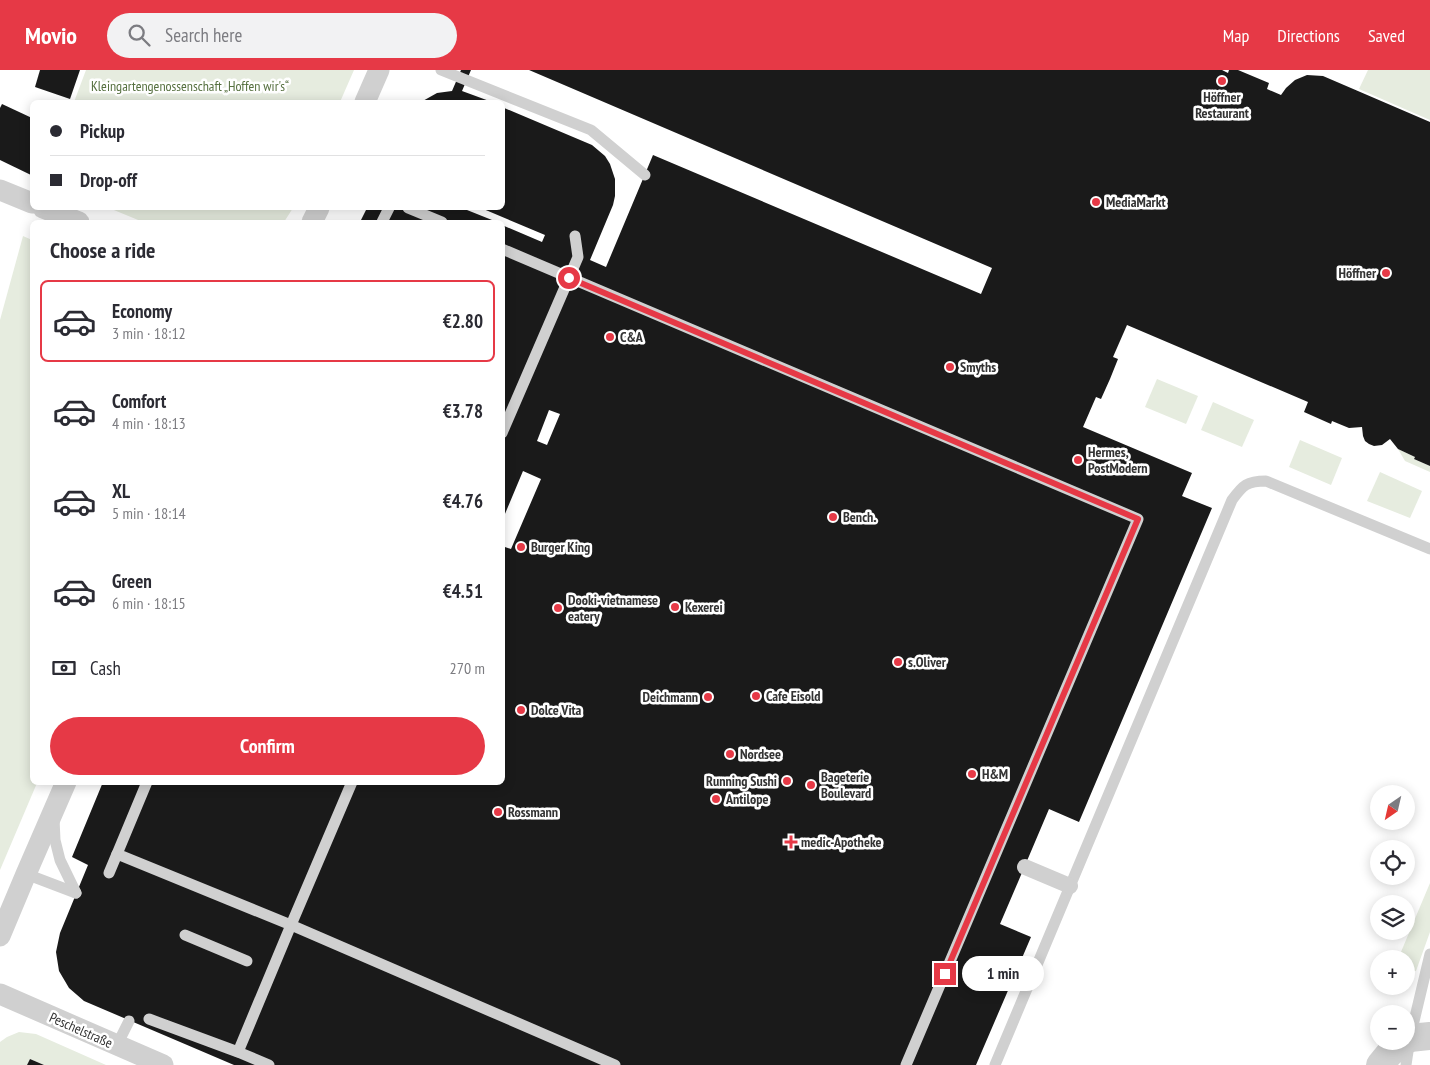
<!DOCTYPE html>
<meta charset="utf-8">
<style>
:root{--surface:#fff;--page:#f2f2f3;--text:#2b2b33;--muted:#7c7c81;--line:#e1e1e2;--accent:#e63946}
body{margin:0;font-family:"PT Sans Narrow",sans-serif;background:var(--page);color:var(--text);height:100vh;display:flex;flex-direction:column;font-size:19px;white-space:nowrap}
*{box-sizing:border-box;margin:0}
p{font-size:16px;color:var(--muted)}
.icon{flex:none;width:28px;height:28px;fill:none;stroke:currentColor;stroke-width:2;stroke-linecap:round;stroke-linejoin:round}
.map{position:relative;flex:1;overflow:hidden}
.panel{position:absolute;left:30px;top:150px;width:475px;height:565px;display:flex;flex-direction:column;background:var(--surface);border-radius:8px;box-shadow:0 2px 12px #0003}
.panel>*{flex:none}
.banner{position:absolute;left:30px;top:30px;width:475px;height:110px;border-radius:8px;box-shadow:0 2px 12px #0003;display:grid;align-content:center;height:110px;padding:0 20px;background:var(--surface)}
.needle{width:32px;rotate:214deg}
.tools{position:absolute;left:1370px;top:715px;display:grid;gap:10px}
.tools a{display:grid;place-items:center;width:45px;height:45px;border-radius:50%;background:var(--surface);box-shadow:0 2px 12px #0003;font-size:25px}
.end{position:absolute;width:22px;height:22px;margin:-11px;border:6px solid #e63946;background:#fff;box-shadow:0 0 0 2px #fff}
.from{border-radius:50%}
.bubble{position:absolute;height:35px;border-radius:18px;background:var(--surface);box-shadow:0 2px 12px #0003;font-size:16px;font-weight:700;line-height:35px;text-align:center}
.banner b{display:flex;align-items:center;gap:18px;height:48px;font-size:19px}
.banner b+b{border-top:1px solid var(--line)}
.banner i{width:12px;height:12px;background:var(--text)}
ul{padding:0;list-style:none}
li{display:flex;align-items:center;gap:15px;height:82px;margin:0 10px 8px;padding:0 10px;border:2px solid transparent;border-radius:8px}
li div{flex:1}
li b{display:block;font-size:19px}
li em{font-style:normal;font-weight:700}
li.current{border-color:var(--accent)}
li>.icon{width:45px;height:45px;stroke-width:1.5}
h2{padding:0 20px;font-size:22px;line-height:60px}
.pay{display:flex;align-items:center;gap:12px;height:55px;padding:0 20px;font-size:19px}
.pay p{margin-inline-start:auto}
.action{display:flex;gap:10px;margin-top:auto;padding:10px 20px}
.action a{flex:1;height:58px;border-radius:30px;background:var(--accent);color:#fff;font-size:20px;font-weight:700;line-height:58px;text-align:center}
header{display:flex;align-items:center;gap:30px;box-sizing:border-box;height:70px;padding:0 25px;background:var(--accent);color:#fff}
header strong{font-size:24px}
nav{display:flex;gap:28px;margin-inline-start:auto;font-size:18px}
.search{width:350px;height:45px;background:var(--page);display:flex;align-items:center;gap:12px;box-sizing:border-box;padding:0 18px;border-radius:28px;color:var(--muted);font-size:19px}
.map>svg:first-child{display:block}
.green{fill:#e6ecdf}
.building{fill:#1a1a1a;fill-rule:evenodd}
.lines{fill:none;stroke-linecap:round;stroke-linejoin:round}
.service{stroke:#d0d0d0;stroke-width:11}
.pedestrian{stroke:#d0d0d0;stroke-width:16}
.minor{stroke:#d0d0d0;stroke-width:21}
.tertiary{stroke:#d0d0d0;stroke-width:28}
.route{stroke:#e63946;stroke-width:6}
.poi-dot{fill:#e63946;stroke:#fff;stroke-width:2}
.labels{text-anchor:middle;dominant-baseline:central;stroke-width:5;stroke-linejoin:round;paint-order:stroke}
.park-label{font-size:14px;fill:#56703f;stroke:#fff}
.poi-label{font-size:14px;font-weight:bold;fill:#333;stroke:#fff;text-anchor:start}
.street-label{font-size:14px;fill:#333;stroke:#fff}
</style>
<header>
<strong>Movio</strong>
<div class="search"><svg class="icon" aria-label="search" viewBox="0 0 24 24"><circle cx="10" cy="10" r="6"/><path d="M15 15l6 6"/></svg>Search here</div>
<nav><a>Map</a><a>Directions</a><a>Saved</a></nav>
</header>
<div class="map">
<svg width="1430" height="995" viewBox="0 0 1430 995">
<rect width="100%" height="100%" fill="#fff"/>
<g class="green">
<path d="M86 0H354L340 32H74Z"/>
<path d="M1368 0H1430V50L1359 19Z"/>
<path d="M109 138H293L284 152H143Z"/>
<path d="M23 166 32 170V712L37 713 0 800V250Z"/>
<path d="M1157 309 1198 326 1186 354 1145 337Z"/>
<path d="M1213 332 1254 350 1242 377 1201 360Z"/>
<path d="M1300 370 1342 388 1331 415 1289 397Z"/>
<path d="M1398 379 1415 387 1414 389 1430 396V402L1405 391Z"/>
<path d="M1380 402 1422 421 1410 448 1367 431Z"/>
<path d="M1430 813V862L1416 901 1406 900V889H1398Z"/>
<path d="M19 962 36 964 106 995H44L30 989 27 995H0V972L7 967Z"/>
</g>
<g class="building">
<path d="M40 0H80L70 29 35 17Z"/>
<path d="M461 0H471L462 21 492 32H421L437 23 452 21Z"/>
<path d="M529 0H1222L1228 3 1229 0H1238L1269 13 1267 19 1281 25 1286 18 1295 10 1307 5 1323 6 1430 52V396L1414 389 1415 387 1398 379 1390 369 1382 375 1374 376 1369 374 1365 371 1363 366 1362 357 1349 358 1332 351 1331 354 1304 342 1308 332 1127 255 1113 287 1118 289 1110 309 1101 329 1096 327 1083 357 1192 403 1182 426 1212 438 1079 752 1049 739 1015 819 1000 854 1031 867 976 995H234L84 931 69 918 59 901 56 882 60 863 88 795 72 787 103 712H502V476L511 479 541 409 523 401 502 451V155L542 172 545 165 481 138H502V37L592 75 605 86 610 94 615 109V126L613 135 590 190 606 197 653 85 981 224 992 198ZM549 340 560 344 547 375 537 371Z"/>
<path d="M2 34 32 48V101L31 105 0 90V38Z"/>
<path d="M367 138H462L497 152H360Z"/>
<path d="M30 989 44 995H27Z"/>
</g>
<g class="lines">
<g class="service">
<path d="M441 0 591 60 645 105"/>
<path d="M408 138 442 152"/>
<path d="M382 152 389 138"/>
<path d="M502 179 1138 449 906 995"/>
<path d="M502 363 578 187 575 166"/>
<path d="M147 712 117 784 291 855 615 995"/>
<path d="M54 749 55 770 60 790 76 823"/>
<path d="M109 803 117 784"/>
<path d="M26 804 76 823"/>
<path d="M185 865 247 891"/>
<path d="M149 949 238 982 269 995"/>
<path d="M117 975 129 951"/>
<path d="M238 982 291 855 352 712"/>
<path d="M995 995 1232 430C1243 415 1247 411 1266 411L1430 479"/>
<path d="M1406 995 1410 968 1430 884"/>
</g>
<path class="pedestrian" d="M1025 797 1070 816"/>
<g class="minor">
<path d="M365 32 379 0"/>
<path d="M0 120 32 133"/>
<path d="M43 138 79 152"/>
<path d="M312 152 319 138"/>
<path d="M0 866 26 804 66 712"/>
<path d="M0 924 163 995"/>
</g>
<g class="tertiary">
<path d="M1406 970 1410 968 1430 966"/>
<path d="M1380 995 1389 984 1405 971"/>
</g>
</g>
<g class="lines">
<path class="route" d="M569 208 1138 449 945 904"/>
</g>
<g class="poi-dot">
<circle cx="1222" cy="11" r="5"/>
<circle cx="1096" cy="132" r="5"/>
<circle cx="1386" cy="203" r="5"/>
<circle cx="610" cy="267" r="5"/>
<circle cx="950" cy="297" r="5"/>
<circle cx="1078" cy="390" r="5"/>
<circle cx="833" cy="447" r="5"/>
<circle cx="521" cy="477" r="5"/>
<circle cx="675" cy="537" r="5"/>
<circle cx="558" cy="538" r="5"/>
<circle cx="898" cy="592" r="5"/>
<circle cx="756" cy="626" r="5"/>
<circle cx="708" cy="627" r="5"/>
<circle cx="521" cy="640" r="5"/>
<circle cx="730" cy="684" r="5"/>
<circle cx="972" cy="704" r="5"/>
<circle cx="787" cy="711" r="5"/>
<circle cx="811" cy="715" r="5"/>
<circle cx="716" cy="729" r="5"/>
<circle cx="498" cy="742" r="5"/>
<path d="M788.5 764.5h5v5h5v5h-5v5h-5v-5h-5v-5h5z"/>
</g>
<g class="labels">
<g class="park-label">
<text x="190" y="16">Kleingartengenossenschaft „Hoffen wir's“</text>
</g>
<g class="poi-label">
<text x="1222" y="27" text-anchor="middle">Höffner<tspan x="1222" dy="16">Restaurant</tspan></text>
<text x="1106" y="132">MediaMarkt</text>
<text x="1376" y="203" text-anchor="end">Höffner</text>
<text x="620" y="267">C&amp;A</text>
<text x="960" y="297">Smyths</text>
<text x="1088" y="382">Hermes,<tspan x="1088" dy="16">PostModern</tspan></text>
<text x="843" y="447">Bench.</text>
<text x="531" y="477">Burger King</text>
<text x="568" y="530">Dooki-vietnamese<tspan x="568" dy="16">eatery</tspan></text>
<text x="685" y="537">Kexerei</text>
<text x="908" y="592">s.Oliver</text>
<text x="766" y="626">Cafe Eisold</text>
<text x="698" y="627" text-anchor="end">Deichmann</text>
<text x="531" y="640">Dolce Vita</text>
<text x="740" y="684">Nordsee</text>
<text x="982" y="704">H&amp;M</text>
<text x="821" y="707">Bageterie<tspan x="821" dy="16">Boulevard</tspan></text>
<text x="777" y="711" text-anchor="end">Running Sushi</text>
<text x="726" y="729">Antilope</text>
<text x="508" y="742">Rossmann</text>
<text x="801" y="772">medic-Apotheke</text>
</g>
<g class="street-label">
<text transform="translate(81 960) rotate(24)">Peschelstraße</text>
</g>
</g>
</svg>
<div class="tools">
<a><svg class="needle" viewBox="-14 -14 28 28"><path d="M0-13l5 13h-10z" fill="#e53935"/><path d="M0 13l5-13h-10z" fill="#7c7c81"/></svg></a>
<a><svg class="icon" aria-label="locate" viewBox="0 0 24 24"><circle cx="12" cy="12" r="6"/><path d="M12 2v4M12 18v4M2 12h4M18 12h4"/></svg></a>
<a><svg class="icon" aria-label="layers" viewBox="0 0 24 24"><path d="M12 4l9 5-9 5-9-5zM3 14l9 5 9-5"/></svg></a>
<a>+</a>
<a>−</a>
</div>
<i class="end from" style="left:569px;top:208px"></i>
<i class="end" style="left:945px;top:904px"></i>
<div class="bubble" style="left:962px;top:886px;width:82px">1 min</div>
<div class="banner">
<b><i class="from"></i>Pickup</b>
<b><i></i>Drop-off</b>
</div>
<section class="panel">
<h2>Choose a ride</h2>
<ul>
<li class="current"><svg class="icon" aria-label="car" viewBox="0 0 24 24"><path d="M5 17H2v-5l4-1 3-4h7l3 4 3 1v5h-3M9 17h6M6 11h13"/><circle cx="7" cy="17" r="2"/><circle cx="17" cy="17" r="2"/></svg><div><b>Economy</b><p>3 min · 18:12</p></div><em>€2.80</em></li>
<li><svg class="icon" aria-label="car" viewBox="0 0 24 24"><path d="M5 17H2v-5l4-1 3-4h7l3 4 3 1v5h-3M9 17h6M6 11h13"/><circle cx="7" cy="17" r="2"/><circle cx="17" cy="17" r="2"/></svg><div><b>Comfort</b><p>4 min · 18:13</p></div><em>€3.78</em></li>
<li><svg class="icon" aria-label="car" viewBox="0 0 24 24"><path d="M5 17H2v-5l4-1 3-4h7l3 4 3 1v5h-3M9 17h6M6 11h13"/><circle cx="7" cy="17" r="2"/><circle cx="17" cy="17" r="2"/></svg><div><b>XL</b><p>5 min · 18:14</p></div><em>€4.76</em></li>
<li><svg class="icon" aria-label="car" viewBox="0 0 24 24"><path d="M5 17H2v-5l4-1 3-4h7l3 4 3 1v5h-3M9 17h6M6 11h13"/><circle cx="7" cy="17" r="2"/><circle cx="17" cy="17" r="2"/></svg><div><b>Green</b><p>6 min · 18:15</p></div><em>€4.51</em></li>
</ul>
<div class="pay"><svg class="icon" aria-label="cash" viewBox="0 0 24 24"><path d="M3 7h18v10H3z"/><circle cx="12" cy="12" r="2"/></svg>Cash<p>270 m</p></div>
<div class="action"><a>Confirm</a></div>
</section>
</div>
